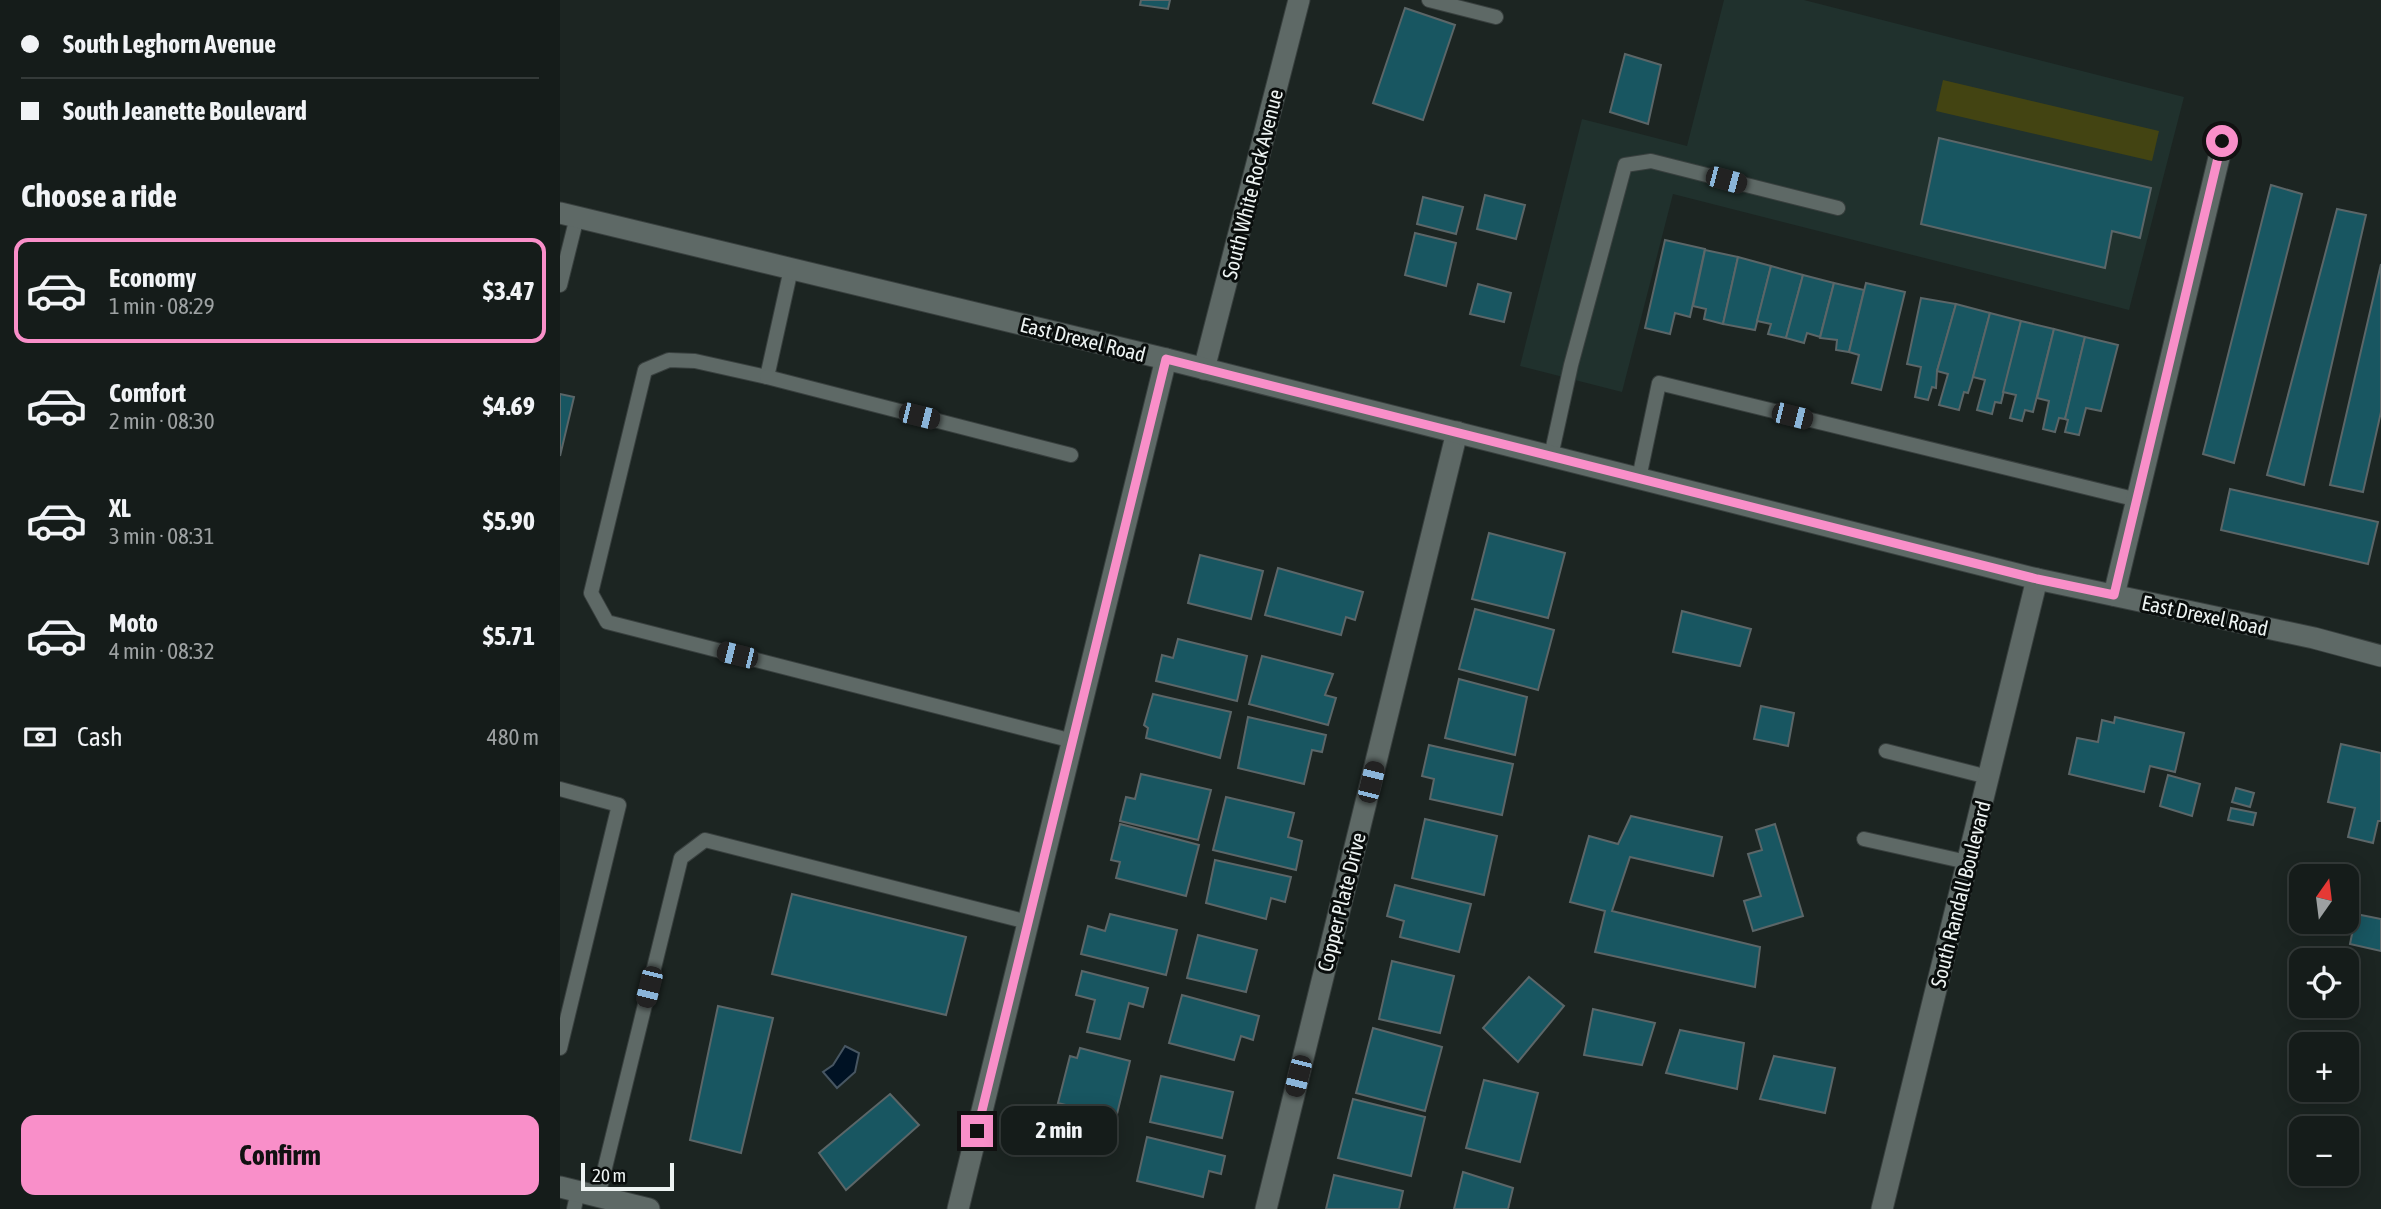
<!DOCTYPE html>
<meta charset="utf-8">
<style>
:root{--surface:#151c1a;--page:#1e2523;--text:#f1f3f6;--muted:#9da1a2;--line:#343a39;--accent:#f98fc9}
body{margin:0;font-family:"Asap Condensed",sans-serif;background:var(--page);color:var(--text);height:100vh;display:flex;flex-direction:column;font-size:26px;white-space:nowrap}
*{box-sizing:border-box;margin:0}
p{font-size:23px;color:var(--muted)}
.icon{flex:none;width:38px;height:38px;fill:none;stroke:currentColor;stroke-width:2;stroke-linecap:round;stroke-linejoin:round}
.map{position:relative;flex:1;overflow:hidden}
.sheet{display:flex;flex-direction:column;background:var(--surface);width:560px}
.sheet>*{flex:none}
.top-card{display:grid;align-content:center;height:154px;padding:0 21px;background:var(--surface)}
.needle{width:46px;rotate:14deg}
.controls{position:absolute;left:1729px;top:864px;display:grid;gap:14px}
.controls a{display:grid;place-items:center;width:70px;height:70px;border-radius:14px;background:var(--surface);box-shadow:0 4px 18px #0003,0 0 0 2px var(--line);font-size:35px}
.scale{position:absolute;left:21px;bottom:18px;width:93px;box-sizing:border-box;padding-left:7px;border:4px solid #edf3f2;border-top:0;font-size:19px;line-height:24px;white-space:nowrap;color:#edf3f2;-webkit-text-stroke:5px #090d0c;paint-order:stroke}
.end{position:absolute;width:32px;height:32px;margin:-16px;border:9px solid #f98fc9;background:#111;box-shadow:0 0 0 4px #111}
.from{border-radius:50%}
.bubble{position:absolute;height:49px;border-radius:14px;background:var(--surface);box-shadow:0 4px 18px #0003,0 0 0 2px var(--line);font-size:23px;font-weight:700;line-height:49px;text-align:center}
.car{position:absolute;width:21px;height:42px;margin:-21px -10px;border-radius:9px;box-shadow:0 0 5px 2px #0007;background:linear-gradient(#222 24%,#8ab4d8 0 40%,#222 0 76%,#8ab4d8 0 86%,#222 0)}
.top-card b{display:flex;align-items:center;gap:24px;height:66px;font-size:26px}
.top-card b+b{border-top:2px solid var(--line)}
.top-card i{width:18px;height:18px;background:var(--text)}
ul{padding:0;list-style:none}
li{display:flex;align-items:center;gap:21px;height:105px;margin:0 14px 10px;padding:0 7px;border:4px solid transparent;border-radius:14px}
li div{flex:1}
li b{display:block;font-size:26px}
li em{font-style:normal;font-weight:700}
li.on{border-color:var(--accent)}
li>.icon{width:63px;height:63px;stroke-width:1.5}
h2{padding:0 21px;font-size:32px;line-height:84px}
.pay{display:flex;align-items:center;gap:18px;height:77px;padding:0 21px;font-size:26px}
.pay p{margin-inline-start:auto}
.cta{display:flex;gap:14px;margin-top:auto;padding:14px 21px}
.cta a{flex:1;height:80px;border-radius:14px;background:var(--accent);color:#111;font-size:28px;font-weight:700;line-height:80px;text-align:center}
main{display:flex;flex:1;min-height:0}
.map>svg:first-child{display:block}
.built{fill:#20312d}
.green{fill:#434412}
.water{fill:#001224;stroke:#475662;stroke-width:2}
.building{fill:#185661;stroke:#5b6668;stroke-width:2}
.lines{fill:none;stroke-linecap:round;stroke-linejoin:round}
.lane-casing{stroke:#39403f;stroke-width:16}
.street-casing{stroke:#39403f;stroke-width:23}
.secondary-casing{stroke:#39403f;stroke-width:23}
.lane{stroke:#5e6966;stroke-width:14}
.street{stroke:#5e6966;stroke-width:21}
.secondary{stroke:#5e6966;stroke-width:21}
.route{stroke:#f98fc9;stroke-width:9}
.labels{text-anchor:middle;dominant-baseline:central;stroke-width:6;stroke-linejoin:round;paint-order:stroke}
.street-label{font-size:21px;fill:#edf3f2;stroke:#090d0c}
</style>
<main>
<section class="sheet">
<div class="top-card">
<b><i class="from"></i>South Leghorn Avenue</b>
<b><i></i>South Jeanette Boulevard</b>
</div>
<h2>Choose a ride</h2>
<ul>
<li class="on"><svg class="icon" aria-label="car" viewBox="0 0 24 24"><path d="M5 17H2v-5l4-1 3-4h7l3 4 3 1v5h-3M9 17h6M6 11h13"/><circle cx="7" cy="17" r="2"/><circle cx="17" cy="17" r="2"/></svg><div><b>Economy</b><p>1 min · 08:29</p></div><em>$3.47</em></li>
<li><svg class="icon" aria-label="car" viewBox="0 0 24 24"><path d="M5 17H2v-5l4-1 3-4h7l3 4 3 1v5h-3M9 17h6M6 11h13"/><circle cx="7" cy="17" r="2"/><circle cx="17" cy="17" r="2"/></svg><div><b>Comfort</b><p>2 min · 08:30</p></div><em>$4.69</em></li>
<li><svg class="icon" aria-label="car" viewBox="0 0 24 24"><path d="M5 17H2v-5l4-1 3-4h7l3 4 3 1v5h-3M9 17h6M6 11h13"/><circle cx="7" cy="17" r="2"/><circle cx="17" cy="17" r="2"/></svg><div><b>XL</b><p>3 min · 08:31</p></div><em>$5.90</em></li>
<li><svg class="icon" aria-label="car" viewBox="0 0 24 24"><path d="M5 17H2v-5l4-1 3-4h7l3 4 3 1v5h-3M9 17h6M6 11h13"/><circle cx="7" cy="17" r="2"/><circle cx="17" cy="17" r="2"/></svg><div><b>Moto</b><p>4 min · 08:32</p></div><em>$5.71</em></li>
</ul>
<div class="pay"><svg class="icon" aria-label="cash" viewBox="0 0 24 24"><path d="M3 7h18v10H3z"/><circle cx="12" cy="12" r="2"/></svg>Cash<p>480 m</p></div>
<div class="cta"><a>Confirm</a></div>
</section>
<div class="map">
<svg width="1821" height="1209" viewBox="0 0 1821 1209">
<rect width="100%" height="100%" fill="#1c2522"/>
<path class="built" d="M1164 0H1244L1624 97 1569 310 1113 194 1062 392 960 366 1022 119 1127 146Z"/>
<path class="green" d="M1383 80 1599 131 1592 161 1376 111Z"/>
<path class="water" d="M285 1046 299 1053 295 1072 277 1088 263 1072 273 1065Z"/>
<g class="building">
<path d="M581 0H610L608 9 580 5Z"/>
<path d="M845 8 895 25 863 120 813 103Z"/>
<path d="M1065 54 1101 65 1088 124 1050 112Z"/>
<path d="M1379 138 1591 188 1580 238 1552 231 1545 268 1361 224Z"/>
<path d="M1711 185 1742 194 1674 463 1643 454Z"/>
<path d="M925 195 965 205 956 239 917 229Z"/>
<path d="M863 197 903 207 896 234 857 224Z"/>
<path d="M1777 209 1806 215 1744 485 1707 475Z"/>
<path d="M855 233 896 243 886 286 845 275Z"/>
<path d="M1105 240 1145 249 1130 317 1115 313 1110 334 1085 328Z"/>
<path d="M1145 250 1178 257 1163 324 1144 319 1146 309 1133 306Z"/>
<path d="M1178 257 1211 266 1195 330 1163 324Z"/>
<path d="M1821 264V412L1803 492 1770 485Z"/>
<path d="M1211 266 1243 275 1226 338 1208 334 1211 324 1197 321Z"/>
<path d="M1243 275 1274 283 1260 337 1247 333 1244 343 1226 338Z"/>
<path d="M1274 283 1304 290 1289 352 1276 350 1277 340 1260 338Z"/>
<path d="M1306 283 1345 292 1321 390 1292 383 1299 355 1289 352Z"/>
<path d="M918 284 951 293 944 322 910 314Z"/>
<path d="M1361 298 1396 304 1377 371 1376 388 1372 387 1368 400 1355 397 1361 367 1347 364Z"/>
<path d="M1396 304 1430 313 1413 377 1408 393 1404 392 1399 410 1379 405 1388 374 1377 371Z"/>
<path d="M1430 313 1461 321 1441 403 1435 402 1432 414 1417 410 1425 380 1413 377Z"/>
<path d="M1461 321 1494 329 1473 412 1465 410 1462 421 1450 418 1456 395 1443 392Z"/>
<path d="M1494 329 1525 337 1505 419 1499 418 1495 432 1483 429 1489 401 1477 398Z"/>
<path d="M1525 337 1558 345 1541 411 1526 408 1519 435 1505 432 1508 420 1505 419Z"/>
<path d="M0 394 14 397 0 456Z"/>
<path d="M1670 489 1818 522 1808 564 1661 530Z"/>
<path d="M929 533 1005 553 988 618 912 599Z"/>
<path d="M640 555 703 571 691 619 628 603Z"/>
<path d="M718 568 803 592 795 620 786 617 781 635 705 615Z"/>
<path d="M915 609 994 630 978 690 899 669Z"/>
<path d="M1122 611 1191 629 1180 666 1113 652Z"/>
<path d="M618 639 687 656 677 701 596 681 602 655 613 658Z"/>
<path d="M702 656 773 674 765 695 776 698 768 725 689 704Z"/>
<path d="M899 679 967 697 955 755 885 738Z"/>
<path d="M593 694 671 712 660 758 586 738 588 728 584 725Z"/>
<path d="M1201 706 1234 713 1228 746 1194 739Z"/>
<path d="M688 717 766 735 762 752 752 750 744 784 678 768Z"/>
<path d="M1555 717 1624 733 1615 772 1590 766 1584 792 1509 774 1517 738 1538 742 1542 720 1554 723Z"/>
<path d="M1781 744 1821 753V821H1818L1813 843 1788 837 1795 808 1768 802Z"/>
<path d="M869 745 953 764 942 815 870 799 874 779 862 776Z"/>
<path d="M581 774 651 790 638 840 560 821 566 797 575 799Z"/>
<path d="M1608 775 1640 784 1632 816 1600 806Z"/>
<path d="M1676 788 1694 793 1690 807 1672 802Z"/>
<path d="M666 797 734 813 728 837 742 841 736 870 653 850Z"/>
<path d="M1671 808 1696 813 1693 825 1668 820Z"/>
<path d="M1071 816 1162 837 1153 876 1070 857 1052 911 1200 947 1195 987 1035 952 1045 911 1010 902 1029 836 1058 844Z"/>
<path d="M865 819 937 836 924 895 852 878Z"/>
<path d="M560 824 639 845 626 896 556 878 560 862 551 860Z"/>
<path d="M1215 824 1243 916 1193 931 1184 901 1201 896 1188 854 1202 850 1196 830Z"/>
<path d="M655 860 731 877 725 902 711 898 706 919 646 903Z"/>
<path d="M835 885 911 904 899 952 840 937 844 921 827 916Z"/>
<path d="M232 894 406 937 386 1015 212 974Z"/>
<path d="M550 914 617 930 606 975 521 954 528 926 545 931Z"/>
<path d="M1796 914 1821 919V951L1790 944Z"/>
<path d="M638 935 697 950 686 992 627 978Z"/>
<path d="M832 961 894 976 880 1033 819 1019Z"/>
<path d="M522 971 588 988 583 1007 569 1003 560 1039 527 1032 535 1000 516 995Z"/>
<path d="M969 977 1004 1006 958 1062 923 1028Z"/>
<path d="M622 995 699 1016 693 1040 681 1036 674 1060 609 1043Z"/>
<path d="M158 1006 213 1018 181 1153 130 1140Z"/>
<path d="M1033 1009 1095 1023 1082 1065 1024 1055Z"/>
<path d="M813 1028 882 1047 865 1111 796 1093Z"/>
<path d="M1120 1030 1184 1043 1177 1089 1106 1073Z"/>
<path d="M520 1048 570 1061 556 1118 498 1103 510 1056 517 1058Z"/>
<path d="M1214 1056 1275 1068 1265 1113 1200 1099Z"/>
<path d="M601 1076 673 1092 662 1138 590 1122Z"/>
<path d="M924 1080 978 1093 960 1162 906 1148Z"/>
<path d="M330 1094 359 1125 286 1190 259 1153Z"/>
<path d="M793 1099 865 1117 851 1176 778 1158Z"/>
<path d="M587 1137 665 1156 661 1174 649 1171 643 1197 577 1181Z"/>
<path d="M903 1172 953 1188 948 1209H894Z"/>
<path d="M774 1175 843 1191 839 1209H766Z"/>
</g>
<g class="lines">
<g class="lane-casing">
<g id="lane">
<path d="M869 0 936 17"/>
<path d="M231 269 207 377 135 361 109 360 85 370 31 593 47 622 513 741"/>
<path d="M0 285 17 217"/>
<path d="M207 377 511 455"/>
<path d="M991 456 1011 365 1065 165 1091 161 1278 208"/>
<path d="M1079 478 1099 383 1578 500"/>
<path d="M1326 751 1428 777"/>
<path d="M0 789 59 805 0 1048"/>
<path d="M1304 839 1407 862"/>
<path d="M38 1196 121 858 145 840 468 922"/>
<path d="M14 1209 18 1191"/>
</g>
</g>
<g class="street-casing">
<g id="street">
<path d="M644 369 739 0"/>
<path d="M1554 595 1663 141"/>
<path d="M0 1187 89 1209"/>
<path d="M398 1209 606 359"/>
<path d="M706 1209 897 432"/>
<path d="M1322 1209 1477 579"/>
</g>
</g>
<g class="secondary-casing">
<path id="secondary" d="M0 213 606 359 1477 579 1754 638 1821 656"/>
</g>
<use href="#lane" class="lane"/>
<use href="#street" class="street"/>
<use href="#secondary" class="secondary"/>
</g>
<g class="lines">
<path class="route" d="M417 1131 606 359 1477 579 1554 595 1662 141"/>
</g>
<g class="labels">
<g class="street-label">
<text transform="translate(692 184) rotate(-76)">South White Rock Avenue</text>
<text transform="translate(523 339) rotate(14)">East Drexel Road</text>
<text transform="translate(1645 615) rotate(12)">East Drexel Road</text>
<text transform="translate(1400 894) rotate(-76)">South Randall Boulevard</text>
<text transform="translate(781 902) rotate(-76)">Copper Plate Drive</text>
</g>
</g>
</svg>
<div class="controls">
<a><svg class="needle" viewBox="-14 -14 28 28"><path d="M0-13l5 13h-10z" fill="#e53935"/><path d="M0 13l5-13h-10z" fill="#9da1a2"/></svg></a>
<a><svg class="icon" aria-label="locate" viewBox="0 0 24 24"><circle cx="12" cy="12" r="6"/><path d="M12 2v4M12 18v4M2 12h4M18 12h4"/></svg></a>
<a>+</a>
<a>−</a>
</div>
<div class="scale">20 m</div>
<i class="end from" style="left:1662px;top:141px"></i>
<i class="end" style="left:417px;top:1131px"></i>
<div class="bubble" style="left:441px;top:1106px;width:116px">2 min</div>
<i class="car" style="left:1166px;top:180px;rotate:105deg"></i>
<i class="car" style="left:359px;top:416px;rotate:104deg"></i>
<i class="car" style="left:1232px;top:416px;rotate:104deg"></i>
<i class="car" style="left:177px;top:655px;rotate:284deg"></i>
<i class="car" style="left:811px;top:782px;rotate:14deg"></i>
<i class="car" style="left:89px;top:987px;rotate:194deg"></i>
<i class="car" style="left:738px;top:1076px;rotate:194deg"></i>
</div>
</main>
